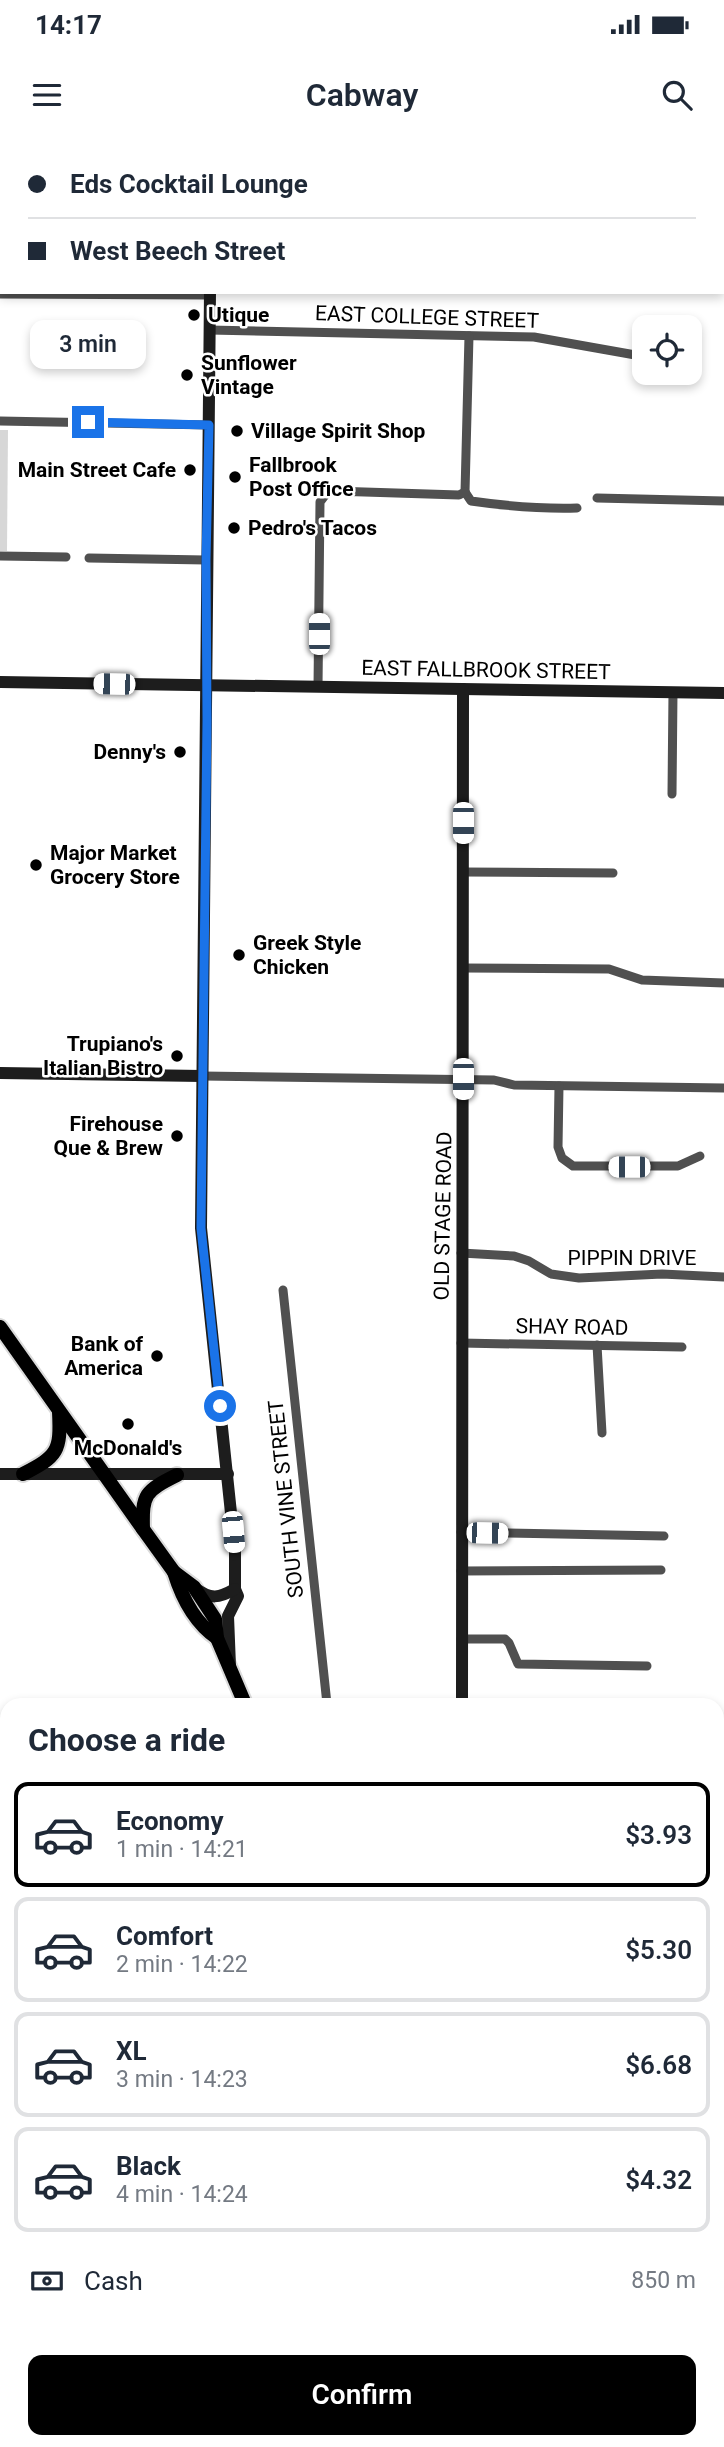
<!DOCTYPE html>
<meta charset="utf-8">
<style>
:root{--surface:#fff;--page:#f2f2f3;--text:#1f2937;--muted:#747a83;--line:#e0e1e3;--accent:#000}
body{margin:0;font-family:Roboto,sans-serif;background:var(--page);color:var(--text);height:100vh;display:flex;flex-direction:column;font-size:26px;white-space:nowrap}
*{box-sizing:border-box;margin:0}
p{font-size:23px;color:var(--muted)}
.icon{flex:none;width:38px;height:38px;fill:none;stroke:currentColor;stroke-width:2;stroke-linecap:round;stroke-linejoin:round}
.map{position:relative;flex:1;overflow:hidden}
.side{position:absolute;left:0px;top:1558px;width:724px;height:751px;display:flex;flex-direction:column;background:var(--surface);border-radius:21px 21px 0 0;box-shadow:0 4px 10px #0003}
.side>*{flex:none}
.hud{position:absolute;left:0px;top:0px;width:724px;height:154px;box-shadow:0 4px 10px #0003;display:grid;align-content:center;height:154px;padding:0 28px;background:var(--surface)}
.fabs{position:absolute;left:632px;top:175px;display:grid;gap:14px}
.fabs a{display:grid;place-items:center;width:70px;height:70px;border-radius:14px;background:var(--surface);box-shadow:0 4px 10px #0003;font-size:35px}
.end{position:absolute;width:32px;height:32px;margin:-16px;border:9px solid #1a73e8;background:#fff;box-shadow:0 0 0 4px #fff}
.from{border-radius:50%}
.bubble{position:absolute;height:49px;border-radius:14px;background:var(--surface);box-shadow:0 4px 10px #0003;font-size:23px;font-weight:600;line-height:49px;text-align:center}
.car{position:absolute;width:21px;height:42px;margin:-21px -10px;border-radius:9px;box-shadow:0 0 5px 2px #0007;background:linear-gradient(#fff 24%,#345 0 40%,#fff 0 76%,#345 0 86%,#fff 0)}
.hud b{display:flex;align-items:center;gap:24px;height:66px;font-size:26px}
.hud b+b{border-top:2px solid var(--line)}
.hud i{width:18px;height:18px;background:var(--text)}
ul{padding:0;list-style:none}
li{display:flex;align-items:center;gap:21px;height:105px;margin:0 14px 10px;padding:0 14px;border:4px solid var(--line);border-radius:14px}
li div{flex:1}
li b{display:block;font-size:26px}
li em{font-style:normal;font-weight:600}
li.on{border-color:var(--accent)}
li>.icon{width:63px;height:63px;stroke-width:1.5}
h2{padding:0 28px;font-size:32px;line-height:84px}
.pay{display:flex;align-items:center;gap:18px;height:77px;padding:0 28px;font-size:26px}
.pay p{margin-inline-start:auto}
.cta{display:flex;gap:14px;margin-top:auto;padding:14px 28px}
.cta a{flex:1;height:80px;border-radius:14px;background:var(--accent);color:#fff;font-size:28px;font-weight:600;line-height:80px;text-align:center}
.status{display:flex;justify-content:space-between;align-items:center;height:49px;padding:0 35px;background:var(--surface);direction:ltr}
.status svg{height:19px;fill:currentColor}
header{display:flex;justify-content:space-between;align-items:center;height:91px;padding:0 28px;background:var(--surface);font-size:32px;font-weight:600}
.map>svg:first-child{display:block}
.green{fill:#d7d7d7}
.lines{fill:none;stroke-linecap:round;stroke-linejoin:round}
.primary-casing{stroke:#dbdbdb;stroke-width:18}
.street{stroke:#505050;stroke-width:9}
.secondary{stroke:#1d1d1d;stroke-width:12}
.primary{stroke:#000;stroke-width:14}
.route{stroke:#1a73e8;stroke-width:9}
.poi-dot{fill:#000;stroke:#fff;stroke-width:2.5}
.labels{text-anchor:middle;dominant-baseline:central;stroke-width:5;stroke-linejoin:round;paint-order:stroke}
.poi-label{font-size:21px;font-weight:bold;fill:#000;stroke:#fff;text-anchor:start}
.street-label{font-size:21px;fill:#000;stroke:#fff}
</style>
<div class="status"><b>14:17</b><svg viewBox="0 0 49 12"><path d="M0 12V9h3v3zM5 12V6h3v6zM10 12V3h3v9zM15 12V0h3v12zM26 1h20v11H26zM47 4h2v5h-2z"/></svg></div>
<header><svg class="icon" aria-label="menu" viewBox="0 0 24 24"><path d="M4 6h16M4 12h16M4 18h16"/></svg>Cabway<svg class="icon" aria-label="search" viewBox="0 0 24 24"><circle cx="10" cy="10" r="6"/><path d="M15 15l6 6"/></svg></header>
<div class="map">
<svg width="724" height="2307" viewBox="0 0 724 2307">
<rect width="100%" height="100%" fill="#fff"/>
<path class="green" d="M0 290H8L7 411H0Z"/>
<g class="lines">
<g class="primary-casing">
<g id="primary">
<path d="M0 1187 143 1389 174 1432 194 1447 215 1479 217 1498 245 1564"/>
<path d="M23 1334C58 1316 61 1311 59 1272"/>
<path d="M143 1389C142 1354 145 1351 177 1335"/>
<path d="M174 1432C182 1458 195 1483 217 1498"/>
<path d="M442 2301 443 2307"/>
</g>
</g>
<g class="street">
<path d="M473 0V2"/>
<path d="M76 2V0"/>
<path d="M0 154 210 155"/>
<path d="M209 190 534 197 641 216"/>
<path d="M0 281 209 285"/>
<path d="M465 352 469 196"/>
<path d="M465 352 471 361C506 366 541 369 577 368"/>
<path d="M597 358 724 361"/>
<path d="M0 416 66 417"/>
<path d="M89 418 206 420"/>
<path d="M318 547 320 362 326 354 333 351 459 355 465 352"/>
<path d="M672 654 673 552"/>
<path d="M463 732 613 733"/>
<path d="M463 828 609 829 642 840 724 843"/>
<path d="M202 936 494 940 514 945 724 948"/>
<path d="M559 946 558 1007 562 1018 573 1026H678L700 1016"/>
<path d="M461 1113 514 1116 529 1121 551 1134 579 1138 662 1134 724 1137"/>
<path d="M283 1150 327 1564"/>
<path d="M461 1203 682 1207"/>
<path d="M597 1205 602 1293"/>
<path d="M461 1392 664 1396"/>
<path d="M461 1431 661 1430"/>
<path d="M461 1499H505L509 1503 518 1524 647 1526"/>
<path d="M718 1600H724"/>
<path d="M718 1855H724"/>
<path d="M0 2036H7"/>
<path d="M0 2242H7"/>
</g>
<g class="secondary">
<path d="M216 2V0"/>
<path d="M341 2V0"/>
<path d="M0 23H2"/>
<path d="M723 36H724"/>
<path d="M210 152 201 1088 235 1411V1449L238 1456 228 1476 230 1526"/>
<path d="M0 542 724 553"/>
<path d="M0 933 202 936"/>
<path d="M0 1334H228"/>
<path d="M195 1448C211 1460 219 1458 235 1449"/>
<path d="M462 1564 463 549"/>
<path d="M0 1591H7"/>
<path d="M718 2124H724"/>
</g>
<use href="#primary" class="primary"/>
</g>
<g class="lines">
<path class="route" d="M88 282 209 285 206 420 207 580 201 1088 220 1266"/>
</g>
<g class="poi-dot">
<circle cx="194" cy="175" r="7"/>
<circle cx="187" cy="235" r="7"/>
<circle cx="237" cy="291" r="7"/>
<circle cx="190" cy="330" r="7"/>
<circle cx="235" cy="337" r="7"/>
<circle cx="234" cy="388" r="7"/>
<circle cx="180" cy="612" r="7"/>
<circle cx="36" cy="725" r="7"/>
<circle cx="239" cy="815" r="7"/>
<circle cx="177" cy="916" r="7"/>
<circle cx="177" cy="996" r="7"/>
<circle cx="157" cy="1216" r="7"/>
<circle cx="128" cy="1284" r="7"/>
</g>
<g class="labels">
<g class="poi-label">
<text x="208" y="175">Utique</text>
<text x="201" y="223">Sunflower<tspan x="201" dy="24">Vintage</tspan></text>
<text x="251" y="291">Village Spirit Shop</text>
<text x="249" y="325">Fallbrook<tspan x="249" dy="24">Post Office</tspan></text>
<text x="176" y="330" text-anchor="end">Main Street Cafe</text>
<text x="248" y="388">Pedro's Tacos</text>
<text x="166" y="612" text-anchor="end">Denny's</text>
<text x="50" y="713">Major Market<tspan x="50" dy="24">Grocery Store</tspan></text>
<text x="253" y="803">Greek Style<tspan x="253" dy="24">Chicken</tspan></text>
<text x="163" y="904" text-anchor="end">Trupiano's<tspan x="163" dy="24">Italian Bistro</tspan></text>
<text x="163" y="984" text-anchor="end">Firehouse<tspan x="163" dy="24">Que &amp; Brew</tspan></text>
<text x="143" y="1204" text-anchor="end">Bank of<tspan x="143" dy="24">America</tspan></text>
<text x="128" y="1308" text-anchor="middle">McDonald's</text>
</g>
<g class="street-label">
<text transform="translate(427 177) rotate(2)">EAST COLLEGE STREET</text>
<text transform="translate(486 530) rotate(1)">EAST FALLBROOK STREET</text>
<text transform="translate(443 1076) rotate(-89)">OLD STAGE ROAD</text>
<text x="632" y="1118">PIPPIN DRIVE</text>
<text transform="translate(572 1187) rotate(1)">SHAY ROAD</text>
<text transform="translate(286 1359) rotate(-96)">SOUTH VINE STREET</text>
</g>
</g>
</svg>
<div class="fabs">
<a><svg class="icon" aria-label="locate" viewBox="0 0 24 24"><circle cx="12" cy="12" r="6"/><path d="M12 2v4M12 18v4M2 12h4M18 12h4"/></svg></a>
</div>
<i class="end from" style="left:220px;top:1266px"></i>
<i class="end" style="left:88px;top:282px"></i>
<div class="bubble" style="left:30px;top:180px;width:116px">3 min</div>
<i class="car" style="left:319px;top:494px;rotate:0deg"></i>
<i class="car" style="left:114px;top:544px;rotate:271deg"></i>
<i class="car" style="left:463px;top:683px;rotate:180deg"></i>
<i class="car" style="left:463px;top:939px;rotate:180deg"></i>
<i class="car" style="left:629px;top:1027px;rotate:270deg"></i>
<i class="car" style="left:233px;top:1392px;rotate:175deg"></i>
<i class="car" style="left:487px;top:1393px;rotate:91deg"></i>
<div class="hud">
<b><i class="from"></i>Eds Cocktail Lounge</b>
<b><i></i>West Beech Street</b>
</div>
<section class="side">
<h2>Choose a ride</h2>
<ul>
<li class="on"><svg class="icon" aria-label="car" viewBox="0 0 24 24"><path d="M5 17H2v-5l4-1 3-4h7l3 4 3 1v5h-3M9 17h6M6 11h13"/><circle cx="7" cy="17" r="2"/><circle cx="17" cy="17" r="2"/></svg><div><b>Economy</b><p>1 min · 14:21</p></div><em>$3.93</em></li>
<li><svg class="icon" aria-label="car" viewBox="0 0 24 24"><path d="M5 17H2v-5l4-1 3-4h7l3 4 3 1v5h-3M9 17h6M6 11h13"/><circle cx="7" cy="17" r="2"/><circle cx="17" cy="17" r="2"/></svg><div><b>Comfort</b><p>2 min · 14:22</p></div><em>$5.30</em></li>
<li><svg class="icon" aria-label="car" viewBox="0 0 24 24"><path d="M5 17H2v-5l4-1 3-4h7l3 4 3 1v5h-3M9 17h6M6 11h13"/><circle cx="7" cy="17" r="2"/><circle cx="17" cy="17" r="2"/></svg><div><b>XL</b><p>3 min · 14:23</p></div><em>$6.68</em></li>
<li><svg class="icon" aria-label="car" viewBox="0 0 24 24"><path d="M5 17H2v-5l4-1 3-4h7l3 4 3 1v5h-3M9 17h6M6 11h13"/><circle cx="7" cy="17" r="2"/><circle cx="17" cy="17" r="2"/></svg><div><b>Black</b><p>4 min · 14:24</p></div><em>$4.32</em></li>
</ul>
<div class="pay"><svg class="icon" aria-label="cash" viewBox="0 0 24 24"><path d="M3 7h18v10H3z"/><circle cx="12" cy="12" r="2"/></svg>Cash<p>850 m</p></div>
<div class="cta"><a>Confirm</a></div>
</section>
</div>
